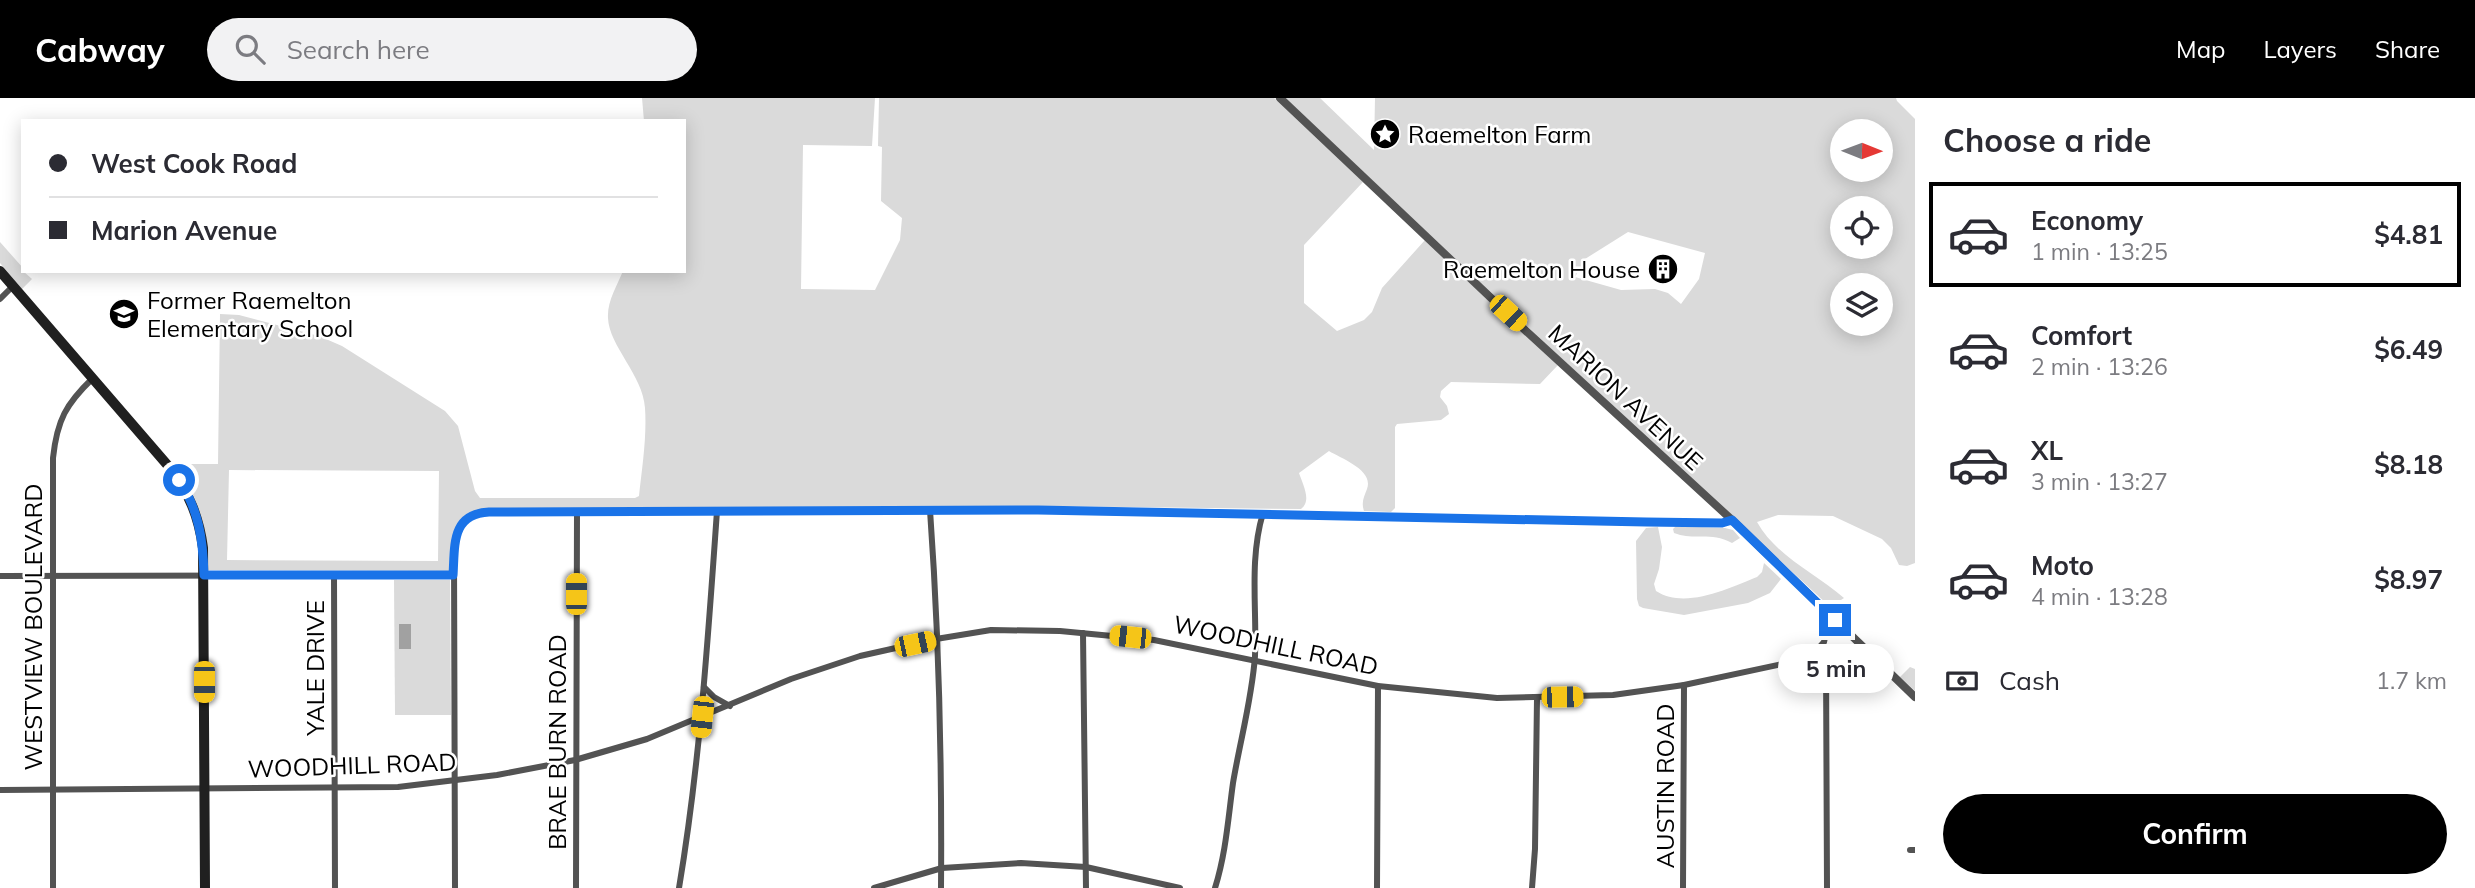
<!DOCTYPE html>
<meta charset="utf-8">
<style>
:root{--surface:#fff;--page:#f2f2f3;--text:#2b2b33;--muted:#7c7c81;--line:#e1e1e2;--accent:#000}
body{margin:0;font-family:Mulish,sans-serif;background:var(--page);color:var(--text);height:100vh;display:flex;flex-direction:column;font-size:26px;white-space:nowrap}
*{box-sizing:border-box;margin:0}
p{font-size:23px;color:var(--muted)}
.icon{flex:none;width:38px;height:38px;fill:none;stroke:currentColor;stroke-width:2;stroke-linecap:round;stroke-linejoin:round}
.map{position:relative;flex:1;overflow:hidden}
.side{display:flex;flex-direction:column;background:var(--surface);width:560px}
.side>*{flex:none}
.banner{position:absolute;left:21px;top:21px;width:665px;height:154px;border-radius:0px;box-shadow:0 4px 18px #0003;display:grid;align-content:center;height:154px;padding:0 28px;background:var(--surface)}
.needle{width:46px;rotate:91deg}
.buttons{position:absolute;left:1830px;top:21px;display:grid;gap:14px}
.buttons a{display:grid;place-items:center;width:63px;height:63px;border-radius:50%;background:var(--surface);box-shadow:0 4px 18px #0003;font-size:35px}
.end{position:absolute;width:32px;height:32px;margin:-16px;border:9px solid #1a73e8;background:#fff;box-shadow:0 0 0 4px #fff}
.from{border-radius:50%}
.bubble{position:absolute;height:49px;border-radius:24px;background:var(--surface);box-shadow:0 4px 18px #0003;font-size:23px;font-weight:700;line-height:49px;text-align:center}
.car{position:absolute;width:21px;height:42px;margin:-21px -10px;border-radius:9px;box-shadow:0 0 5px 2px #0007;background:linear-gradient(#f5c518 24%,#345 0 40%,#f5c518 0 76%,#345 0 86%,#f5c518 0)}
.banner b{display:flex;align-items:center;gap:24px;height:66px;font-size:26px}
.banner b+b{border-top:2px solid var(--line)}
.banner i{width:18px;height:18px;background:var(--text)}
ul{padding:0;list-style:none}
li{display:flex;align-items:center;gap:21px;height:105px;margin:0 14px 10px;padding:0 14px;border:4px solid transparent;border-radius:0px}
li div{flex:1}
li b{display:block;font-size:26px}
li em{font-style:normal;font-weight:700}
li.active{border-color:var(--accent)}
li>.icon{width:63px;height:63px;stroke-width:1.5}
h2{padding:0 28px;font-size:32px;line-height:84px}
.pay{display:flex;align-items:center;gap:18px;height:77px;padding:0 28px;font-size:26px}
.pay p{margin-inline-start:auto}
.button{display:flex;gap:14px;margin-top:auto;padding:14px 28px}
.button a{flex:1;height:80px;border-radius:42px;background:var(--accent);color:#fff;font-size:28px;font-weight:700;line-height:80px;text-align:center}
header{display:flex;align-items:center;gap:42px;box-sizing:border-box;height:98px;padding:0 35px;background:var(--accent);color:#fff}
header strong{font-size:33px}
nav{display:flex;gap:38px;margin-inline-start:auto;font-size:24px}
.search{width:490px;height:63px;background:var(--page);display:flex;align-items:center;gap:18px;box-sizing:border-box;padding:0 24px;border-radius:38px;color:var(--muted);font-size:26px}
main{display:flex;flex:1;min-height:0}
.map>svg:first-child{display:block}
.green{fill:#dadada;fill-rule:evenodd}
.water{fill:#a1a1a1}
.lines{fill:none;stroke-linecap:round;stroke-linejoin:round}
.minor{stroke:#535353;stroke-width:6}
.tertiary{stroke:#535353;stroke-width:8}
.secondary{stroke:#202020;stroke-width:10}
.route{stroke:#1a73e8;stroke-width:9}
.labels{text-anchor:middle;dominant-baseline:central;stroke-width:5;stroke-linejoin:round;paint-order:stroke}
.poi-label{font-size:24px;fill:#000;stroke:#fff;text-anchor:start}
.street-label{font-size:24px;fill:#000;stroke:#fff}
</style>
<header>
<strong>Cabway</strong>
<div class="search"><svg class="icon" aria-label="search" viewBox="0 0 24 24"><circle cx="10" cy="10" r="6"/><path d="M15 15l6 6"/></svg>Search here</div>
<nav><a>Map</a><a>Layers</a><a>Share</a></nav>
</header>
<main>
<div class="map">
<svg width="1915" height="790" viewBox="0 0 1915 790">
<rect width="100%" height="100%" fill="#fff"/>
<g class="green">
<path d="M642 0H875L872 48 803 47 801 191 875 192 900 142 902 120 881 103 882 49 878 48 879 0H1274L1363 84 1304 147V205L1337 233 1364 222 1372 214 1382 190 1425 142 1558 267 1540 286 1451 284 1441 293 1440 299 1447 308 1449 316 1441 322 1397 326 1395 329V410L1391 414 1364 413C1361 404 1364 399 1367 391 1374 372 1342 361 1329 353L1299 375C1303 387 1312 403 1301 411L1039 408 483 411C449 416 451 445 451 473L208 472C205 429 200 401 173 366H218L220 216 239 217 319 238 342 248 445 313 458 328 475 393 480 400H635L639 398C642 370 647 339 645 310 643 277 609 248 608 220 607 203 617 188 623 173H684V23H644ZM229 372 439 373 438 463 227 462Z"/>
<path d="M1285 0H1320L1374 52 1375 0H1896L1897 3 1915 21V465L1907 468 1899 467 1891 450 1882 441 1833 418 1778 417 1757 424C1776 458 1815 475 1844 500L1841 502H1832L1828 507 1563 262ZM1843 33H1881V72H1843ZM1843 110H1881V149H1843ZM1628 134 1705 155 1699 181 1681 206 1668 195 1655 191 1621 192 1575 179 1585 161ZM1843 187H1881V226H1843Z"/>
<path d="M0 144 23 170V173L32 181 22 191 0 165Z"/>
<path d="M1676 428 1725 430 1733 432 1740 440 1732 445C1710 433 1695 443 1674 435L1673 431Z"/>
<path d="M1658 429 1662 449 1659 471 1654 486 1656 493C1685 512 1729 490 1757 479L1762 474 1764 465 1781 481 1770 495 1748 505 1684 517 1643 510 1639 508 1637 501 1636 443 1646 430Z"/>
<path d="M394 482H450L451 617H395Z"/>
<path d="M1910 569 1915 571V593L1900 579Z"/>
</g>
<rect class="water" x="399" y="526" width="12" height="25"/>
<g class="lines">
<g class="minor">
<path d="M0 201 13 188"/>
<path d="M930 412C939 538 942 664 941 790"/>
<path d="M334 477 335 790"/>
<path d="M0 478 453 477"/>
<path d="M1083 535 1086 790"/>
<path d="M1826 561 1827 790"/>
<path d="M1808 562 1824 544 1830 516"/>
<path d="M704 589 714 599 730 608"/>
<path d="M0 692 398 689 497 677 575 662 647 641 791 581 860 558 936 541 991 532 1060 533 1154 542 1378 588 1497 600 1613 597 1684 587 1792 564 1875 560"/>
<path d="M1910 752H1915"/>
<path d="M53 790V360C57 322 66 306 93 280"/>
<path d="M455 790 454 456C456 436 459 421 480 414L1038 412 1666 424 1722 425 1732 422"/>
<path d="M576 790 577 414"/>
<path d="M679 790C700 665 708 539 717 413"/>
<path d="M874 790 942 770 1021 765 1086 769 1180 790"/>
<path d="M1215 790C1226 755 1228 721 1233 685 1240 643 1252 601 1255 558 1257 510 1249 462 1263 415"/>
<path d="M1377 790 1378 588"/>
<path d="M1532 790 1535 751 1537 600"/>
<path d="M1683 790 1684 587"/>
</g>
<path class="tertiary" d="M1280 0 1526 233 1732 422 1915 599"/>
<path class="secondary" d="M0 173 170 370C189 395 199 419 203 450L205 790"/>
</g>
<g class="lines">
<path class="route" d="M179 382C199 412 203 442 204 477H453C455 447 451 416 489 414L1038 412 1646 424 1722 425 1732 422 1835 522"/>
</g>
<defs>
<g id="sight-disc" transform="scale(1.575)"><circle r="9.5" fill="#000" stroke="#fff"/><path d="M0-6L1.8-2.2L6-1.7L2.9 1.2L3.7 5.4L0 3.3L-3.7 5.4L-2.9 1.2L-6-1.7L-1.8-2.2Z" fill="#fff"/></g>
<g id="building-disc" transform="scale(1.575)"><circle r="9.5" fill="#000" stroke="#fff"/><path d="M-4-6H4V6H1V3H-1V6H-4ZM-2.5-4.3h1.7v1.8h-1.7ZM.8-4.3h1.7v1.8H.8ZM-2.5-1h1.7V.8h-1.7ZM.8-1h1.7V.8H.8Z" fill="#fff"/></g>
<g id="school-disc" transform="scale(1.575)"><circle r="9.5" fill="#000" stroke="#fff"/><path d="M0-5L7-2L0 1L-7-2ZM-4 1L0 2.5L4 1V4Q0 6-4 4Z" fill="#fff"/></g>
</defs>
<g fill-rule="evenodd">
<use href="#sight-disc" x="1385" y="36"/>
<use href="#building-disc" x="1663" y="171"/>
<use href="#school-disc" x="124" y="216"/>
</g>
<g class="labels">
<g class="poi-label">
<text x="1408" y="36">Raemelton Farm</text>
<text x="1640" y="171" text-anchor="end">Raemelton House</text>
<text x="147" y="202">Former Raemelton<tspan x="147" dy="28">Elementary School</tspan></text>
</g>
<g class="street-label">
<text transform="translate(1626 299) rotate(43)">MARION AVENUE</text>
<text transform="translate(33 529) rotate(-90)">WESTVIEW BOULEVARD</text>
<text transform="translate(1276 547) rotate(12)">WOODHILL ROAD</text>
<text transform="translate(315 570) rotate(-90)">YALE DRIVE</text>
<text transform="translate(557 644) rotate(-90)">BRAE BURN ROAD</text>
<text transform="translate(352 667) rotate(-2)">WOODHILL ROAD</text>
<text transform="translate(1665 688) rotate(-90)">AUSTIN ROAD</text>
</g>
</g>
</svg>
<div class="buttons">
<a><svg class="needle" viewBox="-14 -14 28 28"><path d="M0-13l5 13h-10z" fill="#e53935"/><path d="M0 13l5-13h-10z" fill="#7c7c81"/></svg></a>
<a><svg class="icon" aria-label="locate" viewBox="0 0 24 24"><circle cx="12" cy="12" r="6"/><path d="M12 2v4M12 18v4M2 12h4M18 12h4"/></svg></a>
<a><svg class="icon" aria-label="layers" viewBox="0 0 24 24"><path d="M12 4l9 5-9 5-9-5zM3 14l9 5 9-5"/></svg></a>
</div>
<i class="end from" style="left:179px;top:382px"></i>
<i class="end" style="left:1835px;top:522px"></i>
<div class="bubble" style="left:1778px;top:546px;width:116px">5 min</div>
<i class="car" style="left:1508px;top:215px;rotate:133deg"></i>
<i class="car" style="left:576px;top:496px;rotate:0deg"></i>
<i class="car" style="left:1130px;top:539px;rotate:276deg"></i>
<i class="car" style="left:915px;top:546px;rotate:78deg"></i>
<i class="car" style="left:204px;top:584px;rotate:180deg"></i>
<i class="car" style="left:1562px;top:599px;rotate:89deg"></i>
<i class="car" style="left:702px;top:619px;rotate:186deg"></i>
<div class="banner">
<b><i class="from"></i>West Cook Road</b>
<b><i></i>Marion Avenue</b>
</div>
</div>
<section class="side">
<h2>Choose a ride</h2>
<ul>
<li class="active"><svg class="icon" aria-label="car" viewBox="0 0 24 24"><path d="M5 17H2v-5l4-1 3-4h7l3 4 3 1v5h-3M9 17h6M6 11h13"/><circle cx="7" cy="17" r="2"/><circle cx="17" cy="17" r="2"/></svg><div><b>Economy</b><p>1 min · 13:25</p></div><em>$4.81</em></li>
<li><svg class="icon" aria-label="car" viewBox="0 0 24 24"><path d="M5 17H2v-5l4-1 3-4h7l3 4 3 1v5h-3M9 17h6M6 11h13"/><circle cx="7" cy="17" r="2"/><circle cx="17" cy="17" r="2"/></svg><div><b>Comfort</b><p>2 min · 13:26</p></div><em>$6.49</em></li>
<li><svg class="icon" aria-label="car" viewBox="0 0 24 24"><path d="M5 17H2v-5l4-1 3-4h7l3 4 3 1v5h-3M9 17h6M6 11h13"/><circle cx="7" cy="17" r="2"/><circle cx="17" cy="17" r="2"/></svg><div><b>XL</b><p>3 min · 13:27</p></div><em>$8.18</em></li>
<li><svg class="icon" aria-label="car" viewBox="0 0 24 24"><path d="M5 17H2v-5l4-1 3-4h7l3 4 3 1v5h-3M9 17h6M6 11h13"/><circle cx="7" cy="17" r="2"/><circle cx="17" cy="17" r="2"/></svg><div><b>Moto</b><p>4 min · 13:28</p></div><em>$8.97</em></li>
</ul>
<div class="pay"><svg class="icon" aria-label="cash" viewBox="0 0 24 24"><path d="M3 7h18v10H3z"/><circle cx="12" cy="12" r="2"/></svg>Cash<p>1.7 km</p></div>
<div class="button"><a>Confirm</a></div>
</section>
</main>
